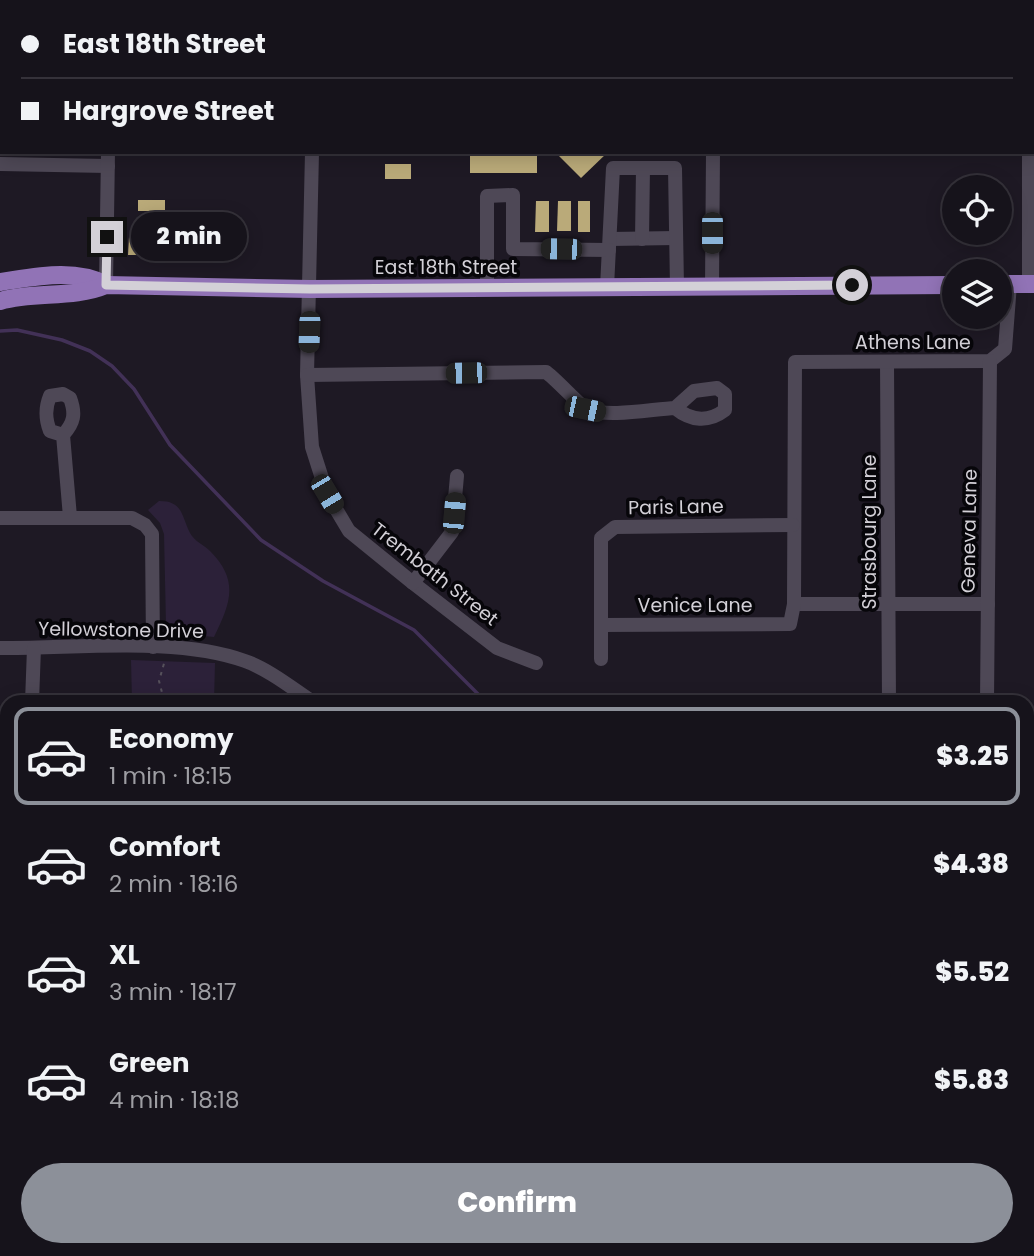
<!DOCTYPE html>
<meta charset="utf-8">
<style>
:root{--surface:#16131b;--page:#232028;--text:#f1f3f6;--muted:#9e9ea3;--line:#35323a;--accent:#8c9099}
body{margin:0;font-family:Poppins,sans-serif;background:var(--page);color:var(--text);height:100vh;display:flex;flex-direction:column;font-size:26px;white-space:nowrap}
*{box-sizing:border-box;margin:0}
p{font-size:23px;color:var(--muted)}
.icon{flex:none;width:38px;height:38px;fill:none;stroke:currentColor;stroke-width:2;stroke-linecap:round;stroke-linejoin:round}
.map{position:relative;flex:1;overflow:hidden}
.side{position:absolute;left:0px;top:695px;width:1034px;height:562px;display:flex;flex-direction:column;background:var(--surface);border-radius:21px 21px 0 0;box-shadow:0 4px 18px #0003,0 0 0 2px var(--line)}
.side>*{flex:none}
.banner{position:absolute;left:0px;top:0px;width:1034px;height:154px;box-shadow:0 4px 18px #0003,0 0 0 2px var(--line);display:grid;align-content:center;height:154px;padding:0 21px;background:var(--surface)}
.tools{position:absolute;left:942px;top:175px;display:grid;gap:14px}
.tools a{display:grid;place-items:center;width:70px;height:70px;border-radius:50%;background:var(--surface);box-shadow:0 4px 18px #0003,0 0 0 2px var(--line);font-size:35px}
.end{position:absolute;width:32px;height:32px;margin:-16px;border:9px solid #d3d0d7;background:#111;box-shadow:0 0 0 4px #111}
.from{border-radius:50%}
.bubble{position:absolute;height:49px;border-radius:24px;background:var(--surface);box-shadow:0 4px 18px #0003,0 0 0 2px var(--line);font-size:23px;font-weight:800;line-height:49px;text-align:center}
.car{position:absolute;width:21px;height:42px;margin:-21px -10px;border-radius:9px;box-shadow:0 0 5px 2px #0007;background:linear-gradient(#222 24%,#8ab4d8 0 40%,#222 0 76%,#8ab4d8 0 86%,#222 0)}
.banner b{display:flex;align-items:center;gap:24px;height:66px;font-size:26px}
.banner b+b{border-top:2px solid var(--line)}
.banner i{width:18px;height:18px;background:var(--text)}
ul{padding:12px 0 0;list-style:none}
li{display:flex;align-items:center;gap:21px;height:98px;margin:0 14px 10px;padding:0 7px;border:4px solid transparent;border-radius:14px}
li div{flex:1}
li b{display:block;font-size:26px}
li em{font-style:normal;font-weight:800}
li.active{border-color:var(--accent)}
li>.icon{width:63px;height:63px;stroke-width:1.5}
.button{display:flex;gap:14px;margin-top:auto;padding:14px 21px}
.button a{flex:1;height:80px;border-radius:42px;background:var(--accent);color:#fff;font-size:28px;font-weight:800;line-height:80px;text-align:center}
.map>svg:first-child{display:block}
.built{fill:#282231}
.green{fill:#2c2139}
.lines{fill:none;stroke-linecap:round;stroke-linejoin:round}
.stream{stroke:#423157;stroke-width:3.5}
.building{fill:#baaa79}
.path{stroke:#56515b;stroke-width:2;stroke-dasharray:3.5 5;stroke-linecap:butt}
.minor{stroke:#4e4856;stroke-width:14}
.major{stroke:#9173b6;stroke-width:18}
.route{stroke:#d3d0d7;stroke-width:9}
.labels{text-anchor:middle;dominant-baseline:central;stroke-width:7;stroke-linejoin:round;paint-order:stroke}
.street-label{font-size:19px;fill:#d3d0d7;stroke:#07060a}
</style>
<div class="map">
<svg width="1034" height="1256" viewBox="0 0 1034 1256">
<rect width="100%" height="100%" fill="#1e1924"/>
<path class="built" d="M0 982 7 983V1250H537V1256H0Z"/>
<g class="green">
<path d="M159 501C183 501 181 515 190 533 194 541 204 545 210 551 240 581 230 604 214 637L174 633 166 625 164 534 160 523 148 510Z"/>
<path d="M131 660 215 663 214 702H132Z"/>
</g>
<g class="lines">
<g class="stream">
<path d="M0 331 17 330 62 340 90 351 112 366 134 389 170 445 261 540 323 581 414 630 486 702"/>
<path d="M1027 1083 1034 1081"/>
</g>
</g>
<g class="building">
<rect x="470" y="152" width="67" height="21"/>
<path d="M555 152H608L581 178Z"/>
<rect x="385" y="164" width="26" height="15"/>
<rect x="138" y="200" width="27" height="11"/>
<path d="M536 201H549V232H535Z"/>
<path d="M558 201H571V231H557Z"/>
<rect x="578" y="201" width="12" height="31"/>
<path d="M129 237H168V255H128Z"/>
</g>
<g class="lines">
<g class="path">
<path d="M164 700 159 681 165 660"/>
<path d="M159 702 172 699 181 702"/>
</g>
<g class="minor">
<path d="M109 0V2"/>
<path d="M311 0V2"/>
<path d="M1028 0V2"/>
<path d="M713 2V0"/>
<path d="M312 152 307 375 312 447 327 494 349 531 413 583 497 648 536 663"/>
<path d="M1029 152V284"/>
<path d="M0 164 108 166"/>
<path d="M610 239 676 238"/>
<path d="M642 239 643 168"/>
<path d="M106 285 108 152"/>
<path d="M607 287 613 168H675L677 287"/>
<path d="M712 287 713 152"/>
<path d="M487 288V196L513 195V249L609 250"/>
<path d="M887 362 889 702"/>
<path d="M307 375 546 372C557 380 580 406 587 409 608 418 652 409 675 408 691 421 708 423 725 410V394L717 388 694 391 675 408"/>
<path d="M63 435 50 431C45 418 45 408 50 396L63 394 70 398C76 414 74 423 63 435L70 517"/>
<path d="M0 518H132L145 525 152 534 153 647"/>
<path d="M413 583 452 532 457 476"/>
<path d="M794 604H988"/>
<path d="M601 625 790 624 794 604 795 362 990 361 1005 349 1010 284"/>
<path d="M0 648C74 649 176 636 245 661 268 669 292 688 313 702"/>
<path d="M601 659V538L615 527 793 525"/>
<path d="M32 702 34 648"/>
<path d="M987 702 990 361"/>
<path d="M0 916H7"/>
<path d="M0 997 7 998"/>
<path d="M0 1039H7"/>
</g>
<g class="major">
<path d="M0 282C35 277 75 268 106 285"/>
<path d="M999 284H1034"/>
<path d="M0 301C35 291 73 299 106 285L310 289 954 285"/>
</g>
</g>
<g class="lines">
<path class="route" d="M107 237 106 285 310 289 852 285"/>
</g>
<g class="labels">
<g class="street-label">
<text x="446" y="267">East 18th Street</text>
<text x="913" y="342">Athens Lane</text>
<text transform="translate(676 507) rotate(-1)">Paris Lane</text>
<text transform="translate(969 531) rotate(-89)">Geneva Lane</text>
<text transform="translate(869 532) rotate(-90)">Strasbourg Lane</text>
<text transform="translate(435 574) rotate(38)">Trembath Street</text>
<text x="695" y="605">Venice Lane</text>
<text transform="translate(121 630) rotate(1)">Yellowstone Drive</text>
</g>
</g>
</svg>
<div class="tools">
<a><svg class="icon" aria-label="locate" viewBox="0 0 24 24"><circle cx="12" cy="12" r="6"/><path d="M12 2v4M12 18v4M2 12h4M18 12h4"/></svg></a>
<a><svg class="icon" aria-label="layers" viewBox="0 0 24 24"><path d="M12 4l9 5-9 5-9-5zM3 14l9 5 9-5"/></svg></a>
</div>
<i class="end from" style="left:852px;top:285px"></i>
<i class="end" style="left:107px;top:237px"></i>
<div class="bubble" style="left:131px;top:212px;width:116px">2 min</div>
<i class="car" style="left:712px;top:233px;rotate:180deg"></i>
<i class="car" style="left:561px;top:249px;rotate:271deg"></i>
<i class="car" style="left:309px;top:332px;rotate:182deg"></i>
<i class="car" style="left:466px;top:373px;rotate:269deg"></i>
<i class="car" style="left:585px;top:409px;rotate:102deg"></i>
<i class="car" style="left:327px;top:494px;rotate:149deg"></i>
<i class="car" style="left:454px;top:513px;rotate:5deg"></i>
<div class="banner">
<b><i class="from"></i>East 18th Street</b>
<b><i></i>Hargrove Street</b>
</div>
<section class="side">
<ul>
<li class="active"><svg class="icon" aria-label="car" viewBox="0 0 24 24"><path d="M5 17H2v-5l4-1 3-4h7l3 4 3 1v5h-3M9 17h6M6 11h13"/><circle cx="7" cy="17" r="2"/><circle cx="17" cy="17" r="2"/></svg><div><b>Economy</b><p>1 min · 18:15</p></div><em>$3.25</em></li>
<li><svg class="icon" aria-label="car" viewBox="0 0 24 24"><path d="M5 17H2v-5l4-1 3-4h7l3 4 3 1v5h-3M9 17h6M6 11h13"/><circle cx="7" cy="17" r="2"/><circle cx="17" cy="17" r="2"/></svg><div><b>Comfort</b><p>2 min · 18:16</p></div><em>$4.38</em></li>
<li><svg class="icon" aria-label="car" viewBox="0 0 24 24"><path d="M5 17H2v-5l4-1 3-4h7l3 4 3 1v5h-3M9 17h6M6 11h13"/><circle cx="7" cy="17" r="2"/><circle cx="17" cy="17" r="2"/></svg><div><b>XL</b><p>3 min · 18:17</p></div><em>$5.52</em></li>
<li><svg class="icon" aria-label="car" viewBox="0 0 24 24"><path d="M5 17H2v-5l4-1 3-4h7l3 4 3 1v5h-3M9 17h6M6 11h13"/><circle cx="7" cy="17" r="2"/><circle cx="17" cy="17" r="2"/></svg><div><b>Green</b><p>4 min · 18:18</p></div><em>$5.83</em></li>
</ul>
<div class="button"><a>Confirm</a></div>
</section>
</div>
